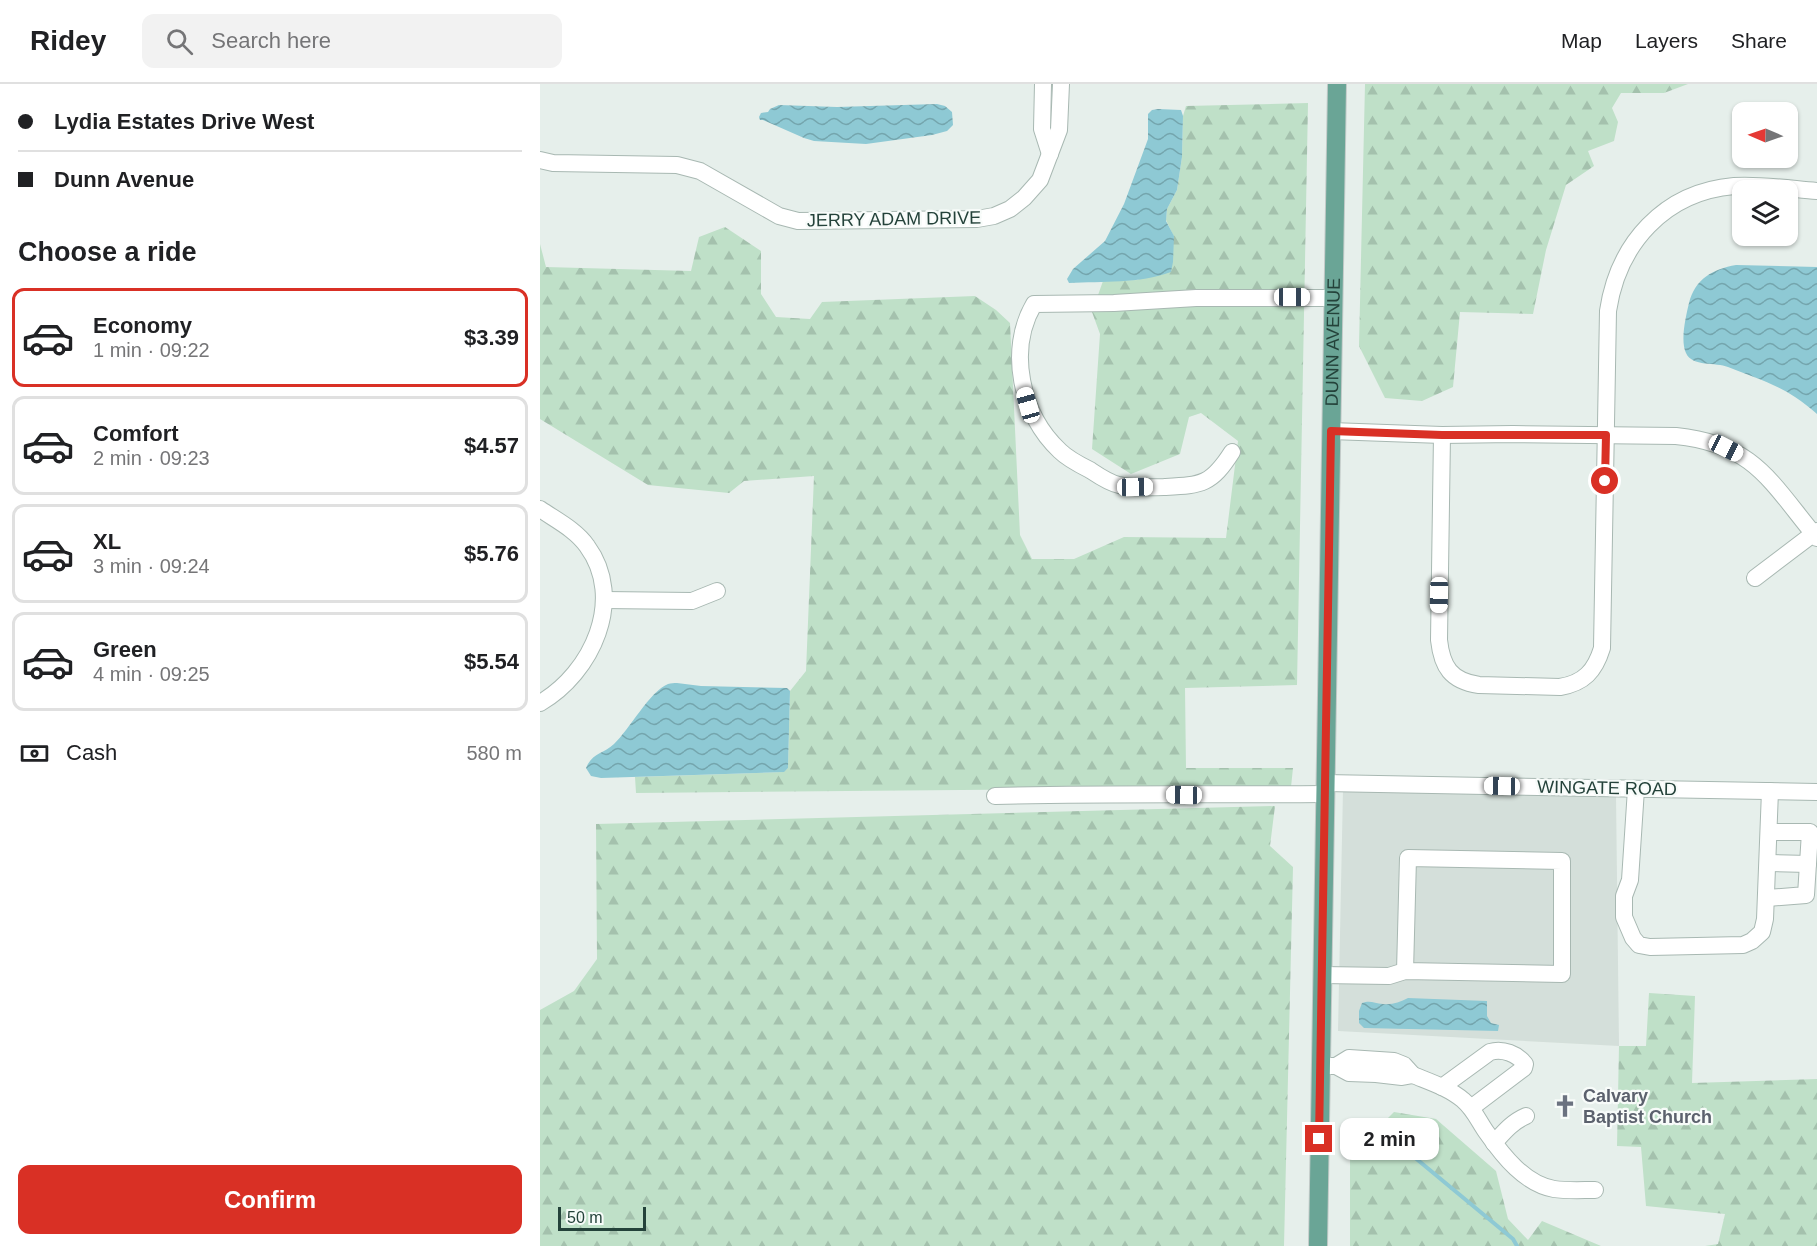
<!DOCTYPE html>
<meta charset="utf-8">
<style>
:root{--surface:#fff;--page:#f2f2f2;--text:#202124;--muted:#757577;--line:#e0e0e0;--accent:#d93025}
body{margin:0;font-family:Arial,sans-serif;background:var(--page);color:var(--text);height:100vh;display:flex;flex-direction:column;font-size:22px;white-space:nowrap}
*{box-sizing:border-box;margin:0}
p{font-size:20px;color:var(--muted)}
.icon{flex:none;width:33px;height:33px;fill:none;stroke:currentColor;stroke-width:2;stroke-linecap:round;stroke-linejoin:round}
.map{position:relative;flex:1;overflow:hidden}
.panel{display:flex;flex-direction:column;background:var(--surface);width:540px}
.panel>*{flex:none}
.guide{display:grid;align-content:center;height:132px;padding:0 18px;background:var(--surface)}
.needle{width:39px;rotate:272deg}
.controls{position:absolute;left:1192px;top:18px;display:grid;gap:12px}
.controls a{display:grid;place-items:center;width:66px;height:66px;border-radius:12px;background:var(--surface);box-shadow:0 2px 4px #0004;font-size:30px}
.scale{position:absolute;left:18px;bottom:15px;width:88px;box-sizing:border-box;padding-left:6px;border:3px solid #24423a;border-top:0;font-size:16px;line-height:21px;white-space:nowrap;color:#24423a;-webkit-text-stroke:4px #f7fbf9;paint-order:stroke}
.end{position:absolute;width:27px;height:27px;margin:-14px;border:8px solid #d93025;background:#fff;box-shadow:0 0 0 3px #fff}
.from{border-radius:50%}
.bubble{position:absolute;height:42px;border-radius:12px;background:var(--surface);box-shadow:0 2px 4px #0004;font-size:20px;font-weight:600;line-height:42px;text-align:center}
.car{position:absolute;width:18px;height:36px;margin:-18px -9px;border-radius:8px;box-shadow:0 0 4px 2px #0007;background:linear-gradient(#fff 24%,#345 0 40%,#fff 0 76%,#345 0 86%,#fff 0)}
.guide b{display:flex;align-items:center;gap:21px;height:57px;font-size:22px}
.guide b+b{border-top:2px solid var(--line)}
.guide i{width:15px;height:15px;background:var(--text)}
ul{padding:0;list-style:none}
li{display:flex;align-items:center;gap:18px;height:99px;margin:0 12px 9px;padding:0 6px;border:3px solid var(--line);border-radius:12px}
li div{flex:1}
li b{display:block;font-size:22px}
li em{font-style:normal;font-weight:600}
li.selected{border-color:var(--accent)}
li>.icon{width:54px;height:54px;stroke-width:1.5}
h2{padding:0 18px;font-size:27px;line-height:72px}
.pay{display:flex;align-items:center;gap:15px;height:66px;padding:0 18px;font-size:22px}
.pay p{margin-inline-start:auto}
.button{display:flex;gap:12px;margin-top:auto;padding:12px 18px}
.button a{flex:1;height:69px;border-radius:12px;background:var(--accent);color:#fff;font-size:24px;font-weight:600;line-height:69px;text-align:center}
header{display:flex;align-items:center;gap:36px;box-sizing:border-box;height:84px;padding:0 30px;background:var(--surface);border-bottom:2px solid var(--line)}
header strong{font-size:28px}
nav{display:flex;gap:33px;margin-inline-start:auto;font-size:21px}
.search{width:420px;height:54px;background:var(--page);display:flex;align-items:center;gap:15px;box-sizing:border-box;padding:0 21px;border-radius:12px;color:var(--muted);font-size:22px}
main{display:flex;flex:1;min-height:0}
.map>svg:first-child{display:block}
.built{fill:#d4dfda}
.forest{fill:url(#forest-firs)}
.water{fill:url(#water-waves)}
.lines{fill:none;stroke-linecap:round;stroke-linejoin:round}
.stream{stroke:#8ec9d4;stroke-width:4}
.minor-casing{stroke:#a8b8b2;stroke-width:18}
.major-casing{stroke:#c2cac8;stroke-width:20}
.minor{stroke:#fff;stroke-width:16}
.major{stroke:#6aa596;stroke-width:18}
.route{stroke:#d93025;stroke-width:8}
.labels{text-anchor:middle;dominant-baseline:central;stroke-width:4.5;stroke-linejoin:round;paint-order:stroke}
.street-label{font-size:18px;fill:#24423a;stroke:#f7fbf9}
.worship-label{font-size:18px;font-weight:bold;fill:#5b616d;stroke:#f7fbf9;text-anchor:start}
</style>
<header>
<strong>Ridey</strong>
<div class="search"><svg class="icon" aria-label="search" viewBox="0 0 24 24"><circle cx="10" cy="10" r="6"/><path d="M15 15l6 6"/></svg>Search here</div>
<nav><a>Map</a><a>Layers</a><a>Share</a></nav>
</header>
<main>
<section class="panel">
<div class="guide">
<b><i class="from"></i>Lydia Estates Drive West</b>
<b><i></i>Dunn Avenue</b>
</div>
<h2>Choose a ride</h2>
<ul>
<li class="selected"><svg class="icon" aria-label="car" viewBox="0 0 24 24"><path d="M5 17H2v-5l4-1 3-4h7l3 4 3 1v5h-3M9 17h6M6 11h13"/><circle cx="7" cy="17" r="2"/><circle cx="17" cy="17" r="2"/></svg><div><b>Economy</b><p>1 min · 09:22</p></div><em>$3.39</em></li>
<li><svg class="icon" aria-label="car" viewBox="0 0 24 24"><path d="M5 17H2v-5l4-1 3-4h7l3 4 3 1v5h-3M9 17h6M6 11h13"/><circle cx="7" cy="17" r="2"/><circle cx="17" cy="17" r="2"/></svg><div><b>Comfort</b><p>2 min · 09:23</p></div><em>$4.57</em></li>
<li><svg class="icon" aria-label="car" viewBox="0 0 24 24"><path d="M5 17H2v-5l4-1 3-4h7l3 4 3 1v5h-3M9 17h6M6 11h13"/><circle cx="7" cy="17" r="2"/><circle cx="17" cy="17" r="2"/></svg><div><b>XL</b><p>3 min · 09:24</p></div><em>$5.76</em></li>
<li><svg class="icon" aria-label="car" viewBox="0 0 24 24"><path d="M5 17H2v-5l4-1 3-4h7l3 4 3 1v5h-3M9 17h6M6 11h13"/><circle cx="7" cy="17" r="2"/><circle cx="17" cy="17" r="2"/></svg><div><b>Green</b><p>4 min · 09:25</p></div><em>$5.54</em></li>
</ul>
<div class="pay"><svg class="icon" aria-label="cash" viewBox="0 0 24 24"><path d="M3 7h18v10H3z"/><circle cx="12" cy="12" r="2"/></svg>Cash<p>580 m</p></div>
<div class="button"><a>Confirm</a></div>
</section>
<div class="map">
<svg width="1277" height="1162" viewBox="0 0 1277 1162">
<defs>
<pattern id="forest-firs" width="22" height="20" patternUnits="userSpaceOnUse" patternTransform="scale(1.5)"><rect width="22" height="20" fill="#bfe0c8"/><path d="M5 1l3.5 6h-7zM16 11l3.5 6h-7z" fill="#a4c1ad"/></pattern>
<pattern id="water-waves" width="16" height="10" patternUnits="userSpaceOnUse" patternTransform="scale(1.5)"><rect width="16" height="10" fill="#8ec9d4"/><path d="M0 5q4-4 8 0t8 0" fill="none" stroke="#74a5ad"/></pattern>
</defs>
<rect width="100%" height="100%" fill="#e6efeb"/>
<path class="built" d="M803 706 1076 711 1079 962 798 947Z"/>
<g class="forest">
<path d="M825 0H1148L1124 9H1081L1072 24 1078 38 1074 57 1048 67 1054 82 1026 101 1006 166 993 230 920 228 913 303 882 317 845 314 819 262Z"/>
<path d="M768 19 757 601 645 604 646 684H753L751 703 96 709 95 693 243 688 248 684 250 607 266 587 274 392 204 397 189 409 108 401 0 335V160L6 183 151 187 159 153 185 143 221 167V210L236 233 270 235 282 218 435 212 456 226 470 239 480 451 492 475H534L584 453 686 454 698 357 661 329 649 333 640 370 591 390 552 365 560 250 552 228 563 197 598 196 634 153 626 136 627 125 637 106 642 73 643 32 646 22Z"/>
<path d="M735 722 730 762 753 783 744 1162H0V926L34 907 57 875 56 740Z"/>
<path d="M1109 909 1155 912 1152 999 1277 995V1162H1165L1178 1160 1185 1130 1106 1122 1101 1063 1077 1062 1079 962H1106Z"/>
<path d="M854 1028 896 1035 956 1087 968 1135 988 1156 1002 1137 1061 1162H810V1072Z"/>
</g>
<g class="water">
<path d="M397 20 405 22 412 28 413 41 407 47 392 51 326 60 274 57 264 54 223 36H220L219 33 221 29 228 28 230 25 239 21 297 23Z"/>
<path d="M618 25 641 26 643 32 642 73 637 106 627 125 626 137 634 152 633 178 631 188C599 200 563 197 529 199L527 195 533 185 565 157 584 120 608 55V30L612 26Z"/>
<path d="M1196 181 1277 183V330C1270 324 1263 318 1255 313 1234 299 1210 292 1188 283 1176 278 1152 283 1146 269 1140 256 1146 232 1149 219 1155 195 1173 185 1196 181Z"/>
<path d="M137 599 161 602 247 604 250 607 248 684 244 688 61 694 51 692 46 684C52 669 63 670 74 660 89 646 110 607 128 600 131 599 134 599 137 599Z"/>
<path d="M868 914 947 917V932L951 939 959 941 958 947 824 944 819 939V927L822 919C830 916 834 919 843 920 852 921 860 918 868 914Z"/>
</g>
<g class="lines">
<path class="stream" d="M809 1042 850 1053 973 1155 977 1162"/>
<g class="minor-casing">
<g id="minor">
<path d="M503 0 502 45 510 70"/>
<path d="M0 76 13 79 137 81 160 87 239 132 258 137 437 135 454 132 470 125 484 114 500 96 519 46 521 0"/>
<path d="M791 347 902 351 973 350 1136 352C1215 360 1231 399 1277 454"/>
<path d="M902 351 899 556C902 583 911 597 939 601L1020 603C1044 599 1055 587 1062 564L1068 227C1078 160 1124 108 1194 102 1219 100 1252 105 1277 107"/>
<path d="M692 368C671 401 662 401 624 403 609 403 593 405 579 401 569 399 559 392 550 386 540 381 528 375 520 367 481 331 467 266 494 220L574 219 656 214H793"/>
<path d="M0 425C16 436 36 446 47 462 86 515 52 589 0 619"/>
<path d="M1215 494 1277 447"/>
<path d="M64 516 152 517 177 507"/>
<path d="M785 699 1277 708"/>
<path d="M1096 705 1090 796 1084 812V833L1093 854 1099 861 1110 863 1203 861 1212 857 1222 848 1225 835 1230 707"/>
<path d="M455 712C565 709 675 711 785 710"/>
<path d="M1228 779 1268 780"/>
<path d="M1227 814 1266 811 1270 748H1229"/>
<path d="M782 891 849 892 865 887 1022 890V777L868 774 865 887"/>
<path d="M781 982H796L809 989 836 990 862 993 873 991 864 981 854 977 809 974 796 982"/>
<path d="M873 991C890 998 909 1004 923 1016 934 1025 939 1038 947 1049 963 1072 985 1100 1014 1105 1027 1107 1042 1106 1055 1106"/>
<path d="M902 1003 950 968C963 964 977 970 985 980L984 984 931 1024"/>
<path d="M954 1059C964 1048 972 1038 986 1032"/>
</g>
</g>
<g class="major-casing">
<g id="major">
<path id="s1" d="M778 1162 797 0"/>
</g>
</g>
<use href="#minor" class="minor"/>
<use href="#major" class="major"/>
</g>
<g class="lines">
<path class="route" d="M779 1055 791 347 902 351H1066L1065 397"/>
</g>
<defs>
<g id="church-bare" transform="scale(1.8)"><path d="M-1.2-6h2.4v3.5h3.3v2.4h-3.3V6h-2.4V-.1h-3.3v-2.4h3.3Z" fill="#6b7280" stroke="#f7fbf9" stroke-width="2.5" paint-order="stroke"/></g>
</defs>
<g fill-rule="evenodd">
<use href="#church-bare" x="1025" y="1022"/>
</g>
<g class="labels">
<g class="street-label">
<text transform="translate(354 135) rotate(-1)">JERRY ADAM DRIVE</text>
<text stroke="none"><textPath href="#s1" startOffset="904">DUNN AVENUE</textPath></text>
<text transform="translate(1067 704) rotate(1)">WINGATE ROAD</text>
</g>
<g class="worship-label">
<text x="1043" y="1012">Calvary<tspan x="1043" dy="21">Baptist Church</tspan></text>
</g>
</g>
</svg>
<div class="controls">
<a><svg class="needle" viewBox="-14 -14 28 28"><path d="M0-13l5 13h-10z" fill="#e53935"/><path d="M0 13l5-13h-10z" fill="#757577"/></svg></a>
<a><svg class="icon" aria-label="layers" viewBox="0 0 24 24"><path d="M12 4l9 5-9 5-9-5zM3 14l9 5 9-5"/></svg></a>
</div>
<div class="scale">50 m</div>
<i class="end from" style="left:1065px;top:397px"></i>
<i class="end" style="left:779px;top:1055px"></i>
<div class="bubble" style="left:800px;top:1034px;width:99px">2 min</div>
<i class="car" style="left:752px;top:213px;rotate:90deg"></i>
<i class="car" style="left:488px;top:321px;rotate:344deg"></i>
<i class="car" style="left:1186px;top:364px;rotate:117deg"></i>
<i class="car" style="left:595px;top:403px;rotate:89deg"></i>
<i class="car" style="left:899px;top:511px;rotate:181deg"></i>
<i class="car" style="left:962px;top:702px;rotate:271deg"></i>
<i class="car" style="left:644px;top:711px;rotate:271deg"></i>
</div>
</main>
